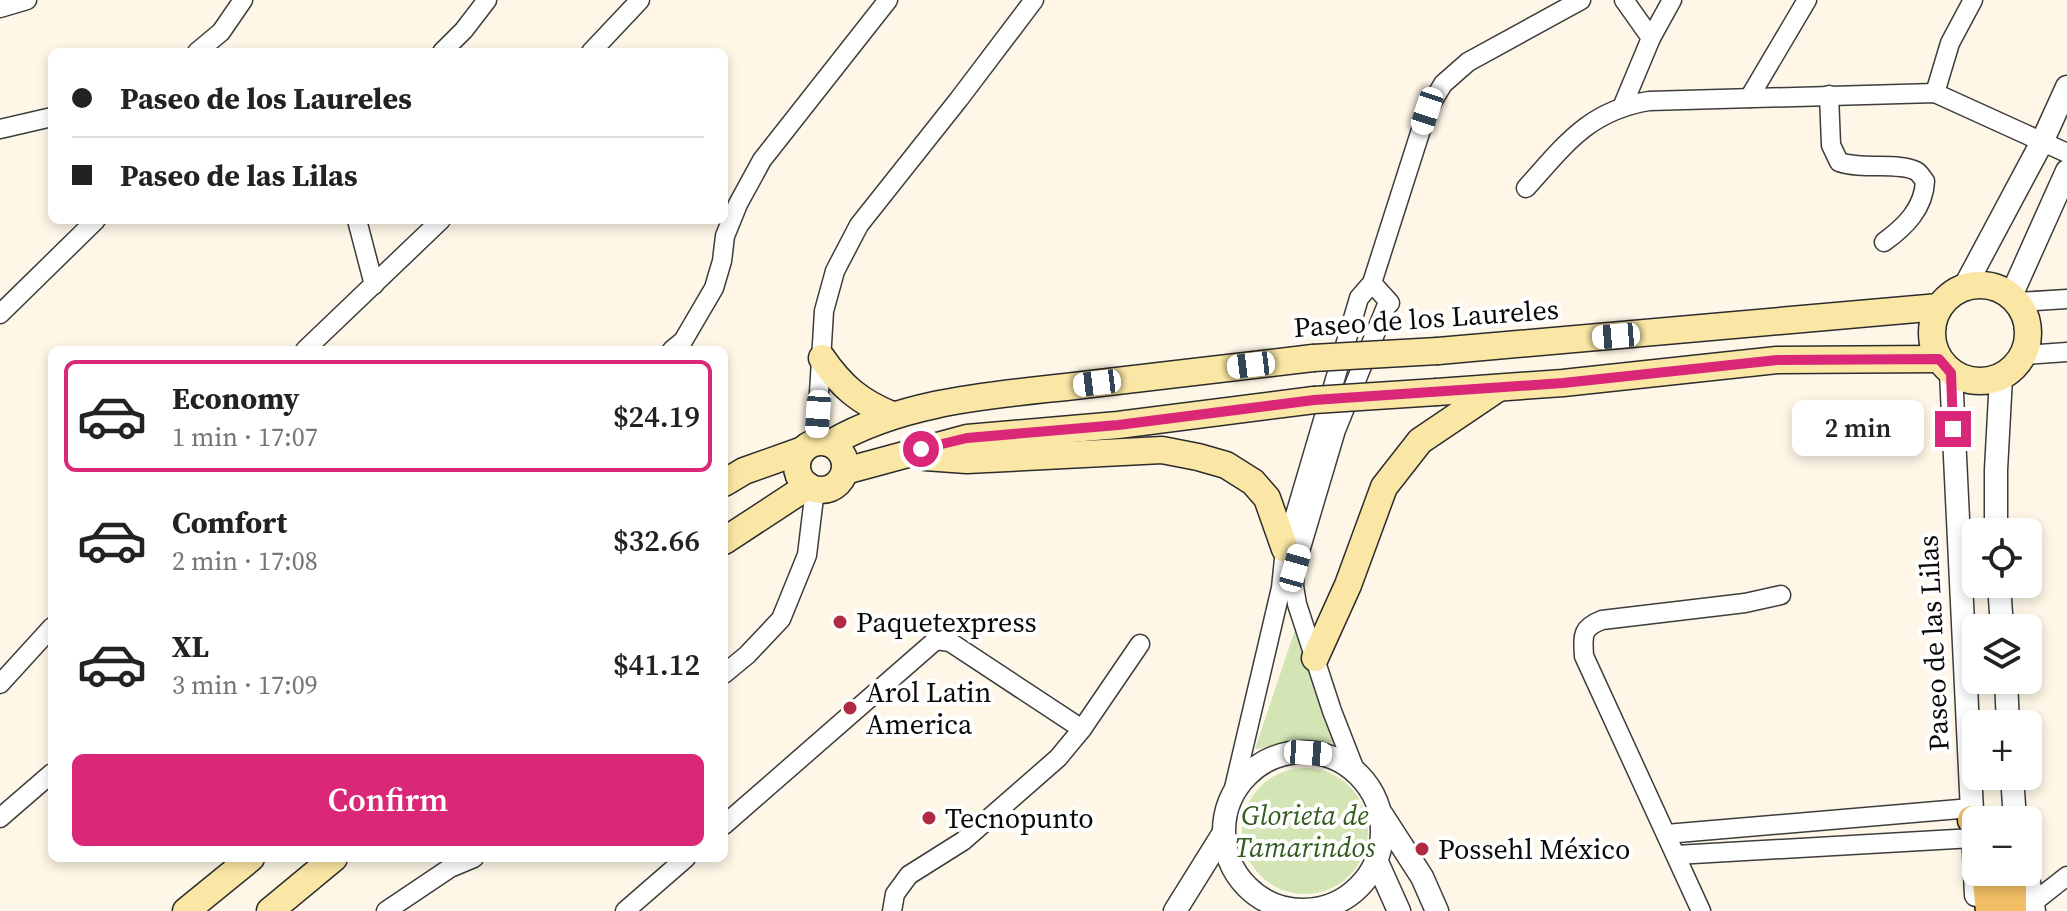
<!DOCTYPE html>
<meta charset="utf-8">
<style>
:root{--surface:#fff;--page:#f6f6f6;--text:#222;--muted:#767676;--line:#e0e0e0;--accent:#db2777}
body{margin:0;font-family:"Source Serif 4",serif;background:var(--page);color:var(--text);height:100vh;display:flex;flex-direction:column;font-size:30px;white-space:nowrap}
*{box-sizing:border-box;margin:0}
p{font-size:26px;color:var(--muted)}
.icon{flex:none;width:44px;height:44px;fill:none;stroke:currentColor;stroke-width:2;stroke-linecap:round;stroke-linejoin:round}
.map{position:relative;flex:1;overflow:hidden}
.side{position:absolute;left:48px;top:346px;width:680px;height:516px;display:flex;flex-direction:column;background:var(--surface);border-radius:12px;box-shadow:0 4px 12px #0003}
.side>*{flex:none}
.hud{position:absolute;left:48px;top:48px;width:680px;height:176px;border-radius:12px;box-shadow:0 4px 12px #0003;display:grid;align-content:center;height:176px;padding:0 24px;background:var(--surface)}
.tools{position:absolute;left:1962px;top:518px;display:grid;gap:16px}
.tools a{display:grid;place-items:center;width:80px;height:80px;border-radius:12px;background:var(--surface);box-shadow:0 4px 12px #0003;font-size:40px}
.end{position:absolute;width:36px;height:36px;margin:-18px;border:10px solid #db2777;background:#fff;box-shadow:0 0 0 4px #fff}
.from{border-radius:50%}
.bubble{position:absolute;height:56px;border-radius:12px;background:var(--surface);box-shadow:0 4px 12px #0003;font-size:26px;font-weight:600;line-height:56px;text-align:center}
.car{position:absolute;width:24px;height:48px;margin:-24px -12px;border-radius:10px;box-shadow:0 0 6px 2px #0007;background:linear-gradient(#fff 24%,#345 0 40%,#fff 0 76%,#345 0 86%,#fff 0)}
.hud b{display:flex;align-items:center;gap:28px;height:76px;font-size:30px}
.hud b+b{border-top:2px solid var(--line)}
.hud i{width:20px;height:20px;background:var(--text)}
ul{padding:14px 0 0;list-style:none}
li{display:flex;align-items:center;gap:24px;height:112px;margin:0 16px 12px;padding:0 8px;border:4px solid transparent;border-radius:12px}
li div{flex:1}
li b{display:block;font-size:30px}
li em{font-style:normal;font-weight:600}
li.selected{border-color:var(--accent)}
li>.icon{width:72px;height:72px;stroke-width:1.5}
.action{display:flex;gap:16px;margin-top:auto;padding:16px 24px}
.action a{flex:1;height:92px;border-radius:12px;background:var(--accent);color:#fff;font-size:32px;font-weight:600;line-height:92px;text-align:center}
.map>svg:first-child{display:block}
.green{fill:#d3e5b4}
.lines{fill:none;stroke-linecap:round;stroke-linejoin:round}
.minor-casing{stroke:#3d3d3d;stroke-width:21}
.tertiary-casing{stroke:#3d3d3d;stroke-width:25}
.secondary-casing{stroke:#2c2c2c;stroke-width:29}
.primary-casing{stroke:#1b1b1b;stroke-width:31}
.minor{stroke:#fff;stroke-width:18}
.tertiary{stroke:#fff;stroke-width:22}
.secondary{stroke:#fbe7a5;stroke-width:26}
.primary{stroke:#f1be64;stroke-width:28}
.secondary-bridge-casing{stroke:#2c2c2c;stroke-width:29;stroke-linecap:butt}
.secondary-bridge{stroke:#fbe7a5;stroke-width:26}
.route{stroke:#db2777;stroke-width:10}
.poi-dot{fill:#b12a41;stroke:#fff;stroke-width:3}
.labels{text-anchor:middle;dominant-baseline:central;stroke-width:8;stroke-linejoin:round;paint-order:stroke}
.street-label{font-size:28px;fill:#0a0a0a;stroke:#fff}
.poi-label{font-size:28px;fill:#0a0a0a;stroke:#fff;text-anchor:start}
.park-label{font-size:28px;font-style:italic;fill:#335c1f;stroke:#fff}
</style>
<div class="map">
<svg width="2067" height="911" viewBox="0 0 2067 911">
<rect width="100%" height="100%" fill="#fef7e7"/>
<g class="green">
<path d="M1298 621 1334 742 1255 749Z"/>
<circle cx="1305" cy="831" r="63"/>
</g>
<g class="lines">
<g class="minor-casing">
<g id="minor">
<path d="M0 8 27 0"/>
<path d="M1651 38 1672 0"/>
<path d="M197 52 221 32 243 0"/>
<path d="M442 52 464 30 487 0"/>
<path d="M591 52 640 0"/>
<path d="M1935 93 1950 43 1973 0"/>
<path d="M1829 95 1831 145 1839 162C1862 170 1900 162 1916 171 1920 173 1922 178 1925 181 1924 208 1905 227 1884 242"/>
<path d="M1749 98 1807 0"/>
<path d="M1623 105 1651 38 1624 0"/>
<path d="M0 129 52 117"/>
<path d="M1526 188C1565 145 1588 111 1649 101L1935 93 2067 153"/>
<path d="M357 220 374 285"/>
<path d="M2018 302 2067 299"/>
<path d="M0 314 96 220"/>
<path d="M305 350 441 220"/>
<path d="M672 350 683 341 714 288 722 261 725 236 738 204 762 160 888 0"/>
<path d="M2025 355 2067 352"/>
<path d="M816 442 824 311 835 271 859 225 959 99 1034 0"/>
<path d="M724 674 747 655 781 619 807 555 815 489"/>
<path d="M0 684 52 627"/>
<path d="M1355 770 1332 711 1297 604 1294 586 1295 568 1336 430 1386 307 1390 303 1372 283"/>
<path d="M1234 788 1281 588 1285 549 1359 298 1372 283 1427 111 1443 84 1468 62 1581 0"/>
<path d="M0 818 52 773"/>
<path d="M724 825 936 640 950 642 1082 729"/>
<path d="M1666 834 1971 808"/>
<path d="M1676 855 1973 838"/>
<path d="M2034 902 2067 876"/>
<path d="M386 911 450 868 474 858"/>
<path d="M625 911 686 858"/>
<path d="M892 911 895 894 909 875 963 841 1058 758 1082 729 1140 644"/>
<path d="M1701 911 1584 656C1583 636 1581 628 1602 620L1745 603 1781 595"/>
</g>
</g>
<g class="tertiary-casing">
<g id="tertiary">
<path d="M1964 288 2042 142 2067 87"/>
<path d="M2011 296 2067 171"/>
<path d="M1951 373 1976 895"/>
<path d="M1996 532V470L2001 377"/>
<path d="M1999 584 2002 628"/>
<path d="M2006 680 2008 724"/>
<circle cx="1303" cy="831" r="79"/>
<path d="M2012 776 2015 820"/>
<path d="M1382 815 1422 877 1437 911"/>
<path d="M1377 862 1399 911"/>
<path d="M2027 872 2034 911"/>
<path d="M1175 911 1223 834"/>
</g>
</g>
<g class="secondary-casing">
<g id="secondary">
<circle cx="1980" cy="333" r="48"/>
<path d="M1438 351 1939 307"/>
<path d="M822 358C841 386 860 402 892 415"/>
<path d="M1437 392 1563 383 1777 360 1939 359"/>
<circle cx="821" cy="466" r="24"/>
<path d="M831 443C907 399 998 395 1083 385 1160 376 1236 367 1313 358"/>
<path d="M925 457 967 460 1162 450 1198 457 1226 465 1253 482 1267 498 1285 549"/>
<path d="M845 471 967 438 1118 425 1314 400"/>
<path d="M724 483 744 471 803 450"/>
<path d="M724 541 808 486"/>
<path d="M1315 658 1348 585 1384 487 1420 441 1497 389"/>
<path d="M186 911 251 858"/>
<path d="M270 911 334 858"/>
</g>
</g>
<g class="primary-casing">
<g id="primary">
<path d="M1972 820 1976 826"/>
<path d="M1986 872 1990 911"/>
<path d="M2012 911V872"/>
</g>
</g>
<use href="#minor" class="minor"/>
<use href="#tertiary" class="tertiary"/>
<use href="#secondary" class="secondary"/>
<use href="#primary" class="primary"/>
<g class="secondary-bridge-casing">
<g id="secondary-bridge">
<path d="M1313 358 1438 351"/>
<path d="M1314 400 1437 392"/>
</g>
</g>
<use href="#secondary-bridge" class="secondary-bridge"/>
</g>
<g class="lines">
<path class="route" d="M921 449 967 438 1118 425 1314 400 1563 383 1777 360 1939 359 1951 373 1953 429"/>
</g>
<g class="poi-dot">
<circle cx="840" cy="622" r="8"/>
<circle cx="850" cy="708" r="8"/>
<circle cx="929" cy="818" r="8"/>
<circle cx="1422" cy="849" r="8"/>
</g>
<g class="labels">
<g class="street-label">
<text transform="translate(1426 318) rotate(-4)">Paseo de los Laureles</text>
<text transform="translate(1933 643) rotate(-93)">Paseo de las Lilas</text>
</g>
<g class="poi-label">
<text x="856" y="622">Paquetexpress</text>
<text x="866" y="692">Arol Latin<tspan x="866" dy="32">America</tspan></text>
<text x="945" y="818">Tecnopunto</text>
<text x="1438" y="849">Possehl México</text>
</g>
<g class="park-label">
<text x="1305" y="815">Glorieta de<tspan x="1305" dy="32">Tamarindos</tspan></text>
</g>
</g>
</svg>
<div class="tools">
<a><svg class="icon" aria-label="locate" viewBox="0 0 24 24"><circle cx="12" cy="12" r="6"/><path d="M12 2v4M12 18v4M2 12h4M18 12h4"/></svg></a>
<a><svg class="icon" aria-label="layers" viewBox="0 0 24 24"><path d="M12 4l9 5-9 5-9-5zM3 14l9 5 9-5"/></svg></a>
<a>+</a>
<a>−</a>
</div>
<i class="end from" style="left:921px;top:449px"></i>
<i class="end" style="left:1953px;top:429px"></i>
<div class="bubble" style="left:1792px;top:400px;width:132px">2 min</div>
<i class="car" style="left:1427px;top:111px;rotate:198deg"></i>
<i class="car" style="left:1616px;top:336px;rotate:265deg"></i>
<i class="car" style="left:1251px;top:365px;rotate:263deg"></i>
<i class="car" style="left:1097px;top:383px;rotate:263deg"></i>
<i class="car" style="left:818px;top:414px;rotate:184deg"></i>
<i class="car" style="left:1295px;top:568px;rotate:16deg"></i>
<i class="car" style="left:1308px;top:753px;rotate:94deg"></i>
<div class="hud">
<b><i class="from"></i>Paseo de los Laureles</b>
<b><i></i>Paseo de las Lilas</b>
</div>
<section class="side">
<ul>
<li class="selected"><svg class="icon" aria-label="car" viewBox="0 0 24 24"><path d="M5 17H2v-5l4-1 3-4h7l3 4 3 1v5h-3M9 17h6M6 11h13"/><circle cx="7" cy="17" r="2"/><circle cx="17" cy="17" r="2"/></svg><div><b>Economy</b><p>1 min · 17:07</p></div><em>$24.19</em></li>
<li><svg class="icon" aria-label="car" viewBox="0 0 24 24"><path d="M5 17H2v-5l4-1 3-4h7l3 4 3 1v5h-3M9 17h6M6 11h13"/><circle cx="7" cy="17" r="2"/><circle cx="17" cy="17" r="2"/></svg><div><b>Comfort</b><p>2 min · 17:08</p></div><em>$32.66</em></li>
<li><svg class="icon" aria-label="car" viewBox="0 0 24 24"><path d="M5 17H2v-5l4-1 3-4h7l3 4 3 1v5h-3M9 17h6M6 11h13"/><circle cx="7" cy="17" r="2"/><circle cx="17" cy="17" r="2"/></svg><div><b>XL</b><p>3 min · 17:09</p></div><em>$41.12</em></li>
</ul>
<div class="action"><a>Confirm</a></div>
</section>
</div>
